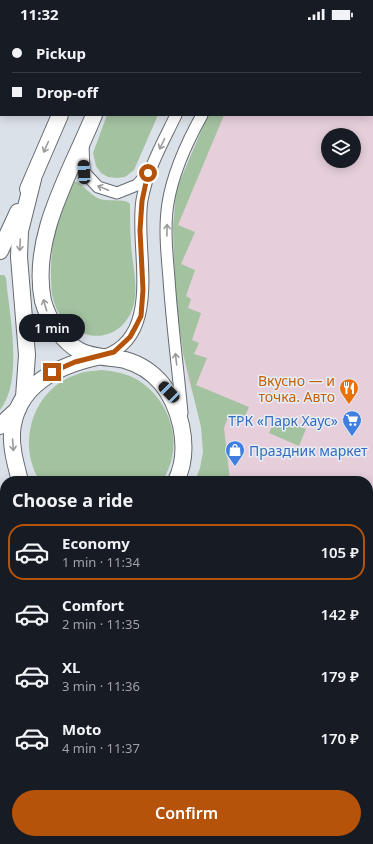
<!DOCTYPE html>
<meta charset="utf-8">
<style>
:root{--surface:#171b24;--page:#20242c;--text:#f1f3f6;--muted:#9ea1a6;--line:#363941;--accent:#b45309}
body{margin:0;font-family:"Noto Sans",sans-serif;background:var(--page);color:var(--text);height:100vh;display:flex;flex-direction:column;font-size:15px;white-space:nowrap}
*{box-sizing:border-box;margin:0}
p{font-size:13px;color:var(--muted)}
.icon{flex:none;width:22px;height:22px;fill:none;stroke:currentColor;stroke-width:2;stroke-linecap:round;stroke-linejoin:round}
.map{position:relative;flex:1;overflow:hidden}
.panel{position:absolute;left:0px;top:448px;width:373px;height:368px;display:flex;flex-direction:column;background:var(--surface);border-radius:16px 16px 0 0;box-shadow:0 2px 10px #0003}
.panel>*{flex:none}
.guide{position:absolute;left:0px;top:0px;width:373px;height:88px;box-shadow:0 2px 10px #0003;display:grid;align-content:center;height:88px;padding:0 12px;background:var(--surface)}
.controls{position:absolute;left:321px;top:100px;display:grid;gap:8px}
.controls a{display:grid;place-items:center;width:40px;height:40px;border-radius:50%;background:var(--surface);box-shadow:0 2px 10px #0003;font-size:20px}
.end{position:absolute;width:18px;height:18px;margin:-9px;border:5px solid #b45309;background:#fff;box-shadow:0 0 0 2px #fff}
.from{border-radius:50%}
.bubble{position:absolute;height:28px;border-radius:14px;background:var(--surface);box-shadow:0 2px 10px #0003;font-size:13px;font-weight:600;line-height:28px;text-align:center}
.car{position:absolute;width:12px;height:24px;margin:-12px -6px;border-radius:5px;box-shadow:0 0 3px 1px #0007;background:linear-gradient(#222 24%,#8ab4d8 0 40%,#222 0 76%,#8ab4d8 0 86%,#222 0)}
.guide b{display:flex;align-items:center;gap:14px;height:38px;font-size:15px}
.guide b+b{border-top:1px solid var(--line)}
.guide i{width:10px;height:10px;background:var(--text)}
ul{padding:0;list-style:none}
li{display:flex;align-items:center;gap:12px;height:56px;margin:0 8px 6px;padding:0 4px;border:2px solid transparent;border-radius:16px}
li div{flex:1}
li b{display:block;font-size:15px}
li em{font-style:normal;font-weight:600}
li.on{border-color:var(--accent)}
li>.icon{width:36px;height:36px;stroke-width:1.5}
h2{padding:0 12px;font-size:18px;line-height:48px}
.primary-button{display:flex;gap:8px;margin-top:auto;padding:8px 12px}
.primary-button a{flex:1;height:46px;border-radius:24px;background:var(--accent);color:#fff;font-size:16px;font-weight:600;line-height:46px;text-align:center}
.status{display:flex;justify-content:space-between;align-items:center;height:28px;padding:0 20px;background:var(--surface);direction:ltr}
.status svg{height:11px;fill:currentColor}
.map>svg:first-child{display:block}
.commercial{fill:#e6cfdb;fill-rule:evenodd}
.grass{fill:#a3c2a0}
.forest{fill:url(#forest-firs)}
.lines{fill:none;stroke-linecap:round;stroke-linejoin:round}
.stream{stroke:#3f797d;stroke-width:4}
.street-casing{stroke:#666b71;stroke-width:13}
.secondary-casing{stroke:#666b71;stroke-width:18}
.street{stroke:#fff;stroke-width:11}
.secondary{stroke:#fff;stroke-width:16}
.rail-casing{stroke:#676a6f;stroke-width:4.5}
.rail{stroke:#e8eef5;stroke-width:3;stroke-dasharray:9;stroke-linecap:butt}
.oneway{stroke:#9a9b9c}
.route{stroke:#b45309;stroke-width:5}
.labels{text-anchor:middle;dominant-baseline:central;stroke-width:3;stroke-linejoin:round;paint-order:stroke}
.food-label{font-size:14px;fill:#c56008;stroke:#e8eef5;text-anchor:end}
.shop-label{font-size:14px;fill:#366cbe;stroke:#e8eef5;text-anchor:end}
</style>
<div class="status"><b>11:32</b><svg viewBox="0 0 49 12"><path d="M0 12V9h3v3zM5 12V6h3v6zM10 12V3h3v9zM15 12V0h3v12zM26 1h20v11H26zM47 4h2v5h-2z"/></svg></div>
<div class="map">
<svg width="373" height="816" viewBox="0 0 373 816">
<defs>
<pattern id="forest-firs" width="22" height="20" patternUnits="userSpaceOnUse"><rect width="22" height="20" fill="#87b183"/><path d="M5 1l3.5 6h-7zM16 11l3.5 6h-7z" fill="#6e906b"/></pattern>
</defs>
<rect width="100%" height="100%" fill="#dbe1e8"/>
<path class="commercial" d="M372 38H373V638L368 636V453H228L188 354 183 325 175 265 173 200 208 87H372ZM328 107H354V133H328Z"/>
<g class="grass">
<path d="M107 87H158L134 142 125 149 117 150 108 149 101 145 96 138 93 125Z"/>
<path d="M208 87H224L178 197 195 204 181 236 195 242 186 268 191 271 188 280 201 285 192 312 199 315 194 326 207 330 196 357 249 379 242 395 228 389 224 400 230 453H195L200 440 203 424 201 399 183 325 175 265 173 200 176 162Z"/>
<path d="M74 153C84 156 90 168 100 171 107 174 126 170 130 176 130 189 130 203 131 216 132 235 139 260 133 279 119 322 66 314 54 274 51 265 51 254 51 244 51 209 59 189 71 156Z"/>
<path d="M0 247H4L6 250C9 286 24 352 0 382Z"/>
<path d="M102 342C110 343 119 344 127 347 158 358 180 396 172 429 171 437 166 445 164 452L40 453C16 415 33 360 78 346 85 343 94 343 102 342Z"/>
<path d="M276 389 306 401 299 418 269 405Z"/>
<path d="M0 651 5 653V677L0 675Z"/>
<path d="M0 781 5 783V811H73L85 816H0Z"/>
<path d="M368 801 373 803V816H347L335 811H368Z"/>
<path d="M251 811H290L303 816H264Z"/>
</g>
<path class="forest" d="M368 661 373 663V703L368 700Z"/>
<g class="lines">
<path class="stream" d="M368 672 373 674"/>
<g class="street-casing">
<g id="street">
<path d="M243 0V1"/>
<path d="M217 1V0"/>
<path d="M326 1 327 0"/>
<path d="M83 116 84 144 98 159 117 165 137 157 147 146"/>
<path d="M103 328C165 308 134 219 142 172 148 140 162 116 176 87"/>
<path d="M182 385C178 341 172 296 169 251 167 226 164 200 168 175 173 144 187 114 202 87"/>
<path d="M0 498 5 500"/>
<path d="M368 645 373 647"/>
</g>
</g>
<g class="secondary-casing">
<g id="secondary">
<path d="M98 1V0"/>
<path d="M130 1V0"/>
<path d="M94 87C71 144 30 209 43 273 48 292 63 314 80 323 93 330 111 329 125 332 157 341 174 367 181 397 185 416 185 435 176 453"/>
<path d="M28 161 60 87"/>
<path d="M0 223 18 184"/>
<path d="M24 369 27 327 19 229 20 203 33 151"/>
<path d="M0 398 18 381"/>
<path d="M20 453C16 437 11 421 12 404 16 357 57 338 97 329"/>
<path d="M0 475 5 477"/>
<path d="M0 767 5 769"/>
<path d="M109 811 121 816"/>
</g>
</g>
<use href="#street" class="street"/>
<use href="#secondary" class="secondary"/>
<g class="rail-casing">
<g id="rail">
<path d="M0 682 5 684"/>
<path d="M316 811 328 816"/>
</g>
</g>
<use href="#rail" class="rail"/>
</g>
<defs><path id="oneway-shaft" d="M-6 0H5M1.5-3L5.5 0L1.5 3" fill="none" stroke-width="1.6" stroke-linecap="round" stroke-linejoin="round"/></defs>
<g class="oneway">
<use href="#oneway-shaft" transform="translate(162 116) rotate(116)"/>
<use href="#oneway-shaft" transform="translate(46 119) rotate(114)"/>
<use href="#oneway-shaft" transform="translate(103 160) rotate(-158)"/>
<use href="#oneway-shaft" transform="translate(167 202) rotate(-89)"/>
<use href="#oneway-shaft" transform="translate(20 217) rotate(93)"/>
<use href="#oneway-shaft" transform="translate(45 277) rotate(-106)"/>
<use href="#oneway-shaft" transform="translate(176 331) rotate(-97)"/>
<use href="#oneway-shaft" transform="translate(13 417) rotate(86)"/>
</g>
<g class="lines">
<path class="route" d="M52 344 75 334 114 324 130 309 136 298 141 288 143 262 140 202 142 173 148 145"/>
</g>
<defs>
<g id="restaurant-pin" transform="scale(1)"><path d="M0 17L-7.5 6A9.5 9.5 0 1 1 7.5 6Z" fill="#e8710a" stroke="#e8eef5"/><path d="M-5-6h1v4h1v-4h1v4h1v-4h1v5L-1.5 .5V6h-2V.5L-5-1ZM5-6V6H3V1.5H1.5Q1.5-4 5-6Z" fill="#fff"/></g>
<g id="supermarket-pin" transform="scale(1)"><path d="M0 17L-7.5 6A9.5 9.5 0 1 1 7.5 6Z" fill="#3f7fe0" stroke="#e8eef5"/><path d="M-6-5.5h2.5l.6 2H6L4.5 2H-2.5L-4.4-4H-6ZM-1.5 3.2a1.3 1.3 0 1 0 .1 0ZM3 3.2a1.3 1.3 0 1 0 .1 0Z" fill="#fff"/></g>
<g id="shop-pin" transform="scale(1)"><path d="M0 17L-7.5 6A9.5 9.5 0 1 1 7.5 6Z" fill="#3f7fe0" stroke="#e8eef5"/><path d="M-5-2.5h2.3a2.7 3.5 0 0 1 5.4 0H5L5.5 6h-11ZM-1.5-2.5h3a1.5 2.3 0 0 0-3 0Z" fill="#fff"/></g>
</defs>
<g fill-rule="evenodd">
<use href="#restaurant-pin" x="349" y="360"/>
<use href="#supermarket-pin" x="352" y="392"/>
<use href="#shop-pin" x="235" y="422"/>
</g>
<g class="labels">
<g class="food-label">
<text x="335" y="352">Вкусно — и<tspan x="335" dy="16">точка. Авто</tspan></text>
</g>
<g class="shop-label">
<text x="338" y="392">ТРК «Парк Хаус»</text>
<text x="249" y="422" text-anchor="start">Праздник маркет</text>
</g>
</g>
</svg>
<div class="controls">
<a><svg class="icon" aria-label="layers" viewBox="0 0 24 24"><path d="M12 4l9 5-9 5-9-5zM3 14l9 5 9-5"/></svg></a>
</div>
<i class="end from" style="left:148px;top:145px"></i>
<i class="end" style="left:52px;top:344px"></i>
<div class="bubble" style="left:19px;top:286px;width:66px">1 min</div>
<i class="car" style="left:84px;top:144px;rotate:357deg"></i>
<i class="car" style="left:169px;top:364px;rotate:316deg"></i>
<div class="guide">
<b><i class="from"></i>Pickup</b>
<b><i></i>Drop-off</b>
</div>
<section class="panel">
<h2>Choose a ride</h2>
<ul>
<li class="on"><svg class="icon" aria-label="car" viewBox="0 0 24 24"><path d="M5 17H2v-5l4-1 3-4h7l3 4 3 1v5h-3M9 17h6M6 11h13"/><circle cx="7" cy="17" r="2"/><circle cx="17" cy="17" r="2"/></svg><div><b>Economy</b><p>1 min · 11:34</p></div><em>105 ₽</em></li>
<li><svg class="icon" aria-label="car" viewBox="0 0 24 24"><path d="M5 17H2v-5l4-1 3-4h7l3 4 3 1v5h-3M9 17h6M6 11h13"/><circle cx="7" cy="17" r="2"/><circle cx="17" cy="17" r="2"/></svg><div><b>Comfort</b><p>2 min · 11:35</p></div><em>142 ₽</em></li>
<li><svg class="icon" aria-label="car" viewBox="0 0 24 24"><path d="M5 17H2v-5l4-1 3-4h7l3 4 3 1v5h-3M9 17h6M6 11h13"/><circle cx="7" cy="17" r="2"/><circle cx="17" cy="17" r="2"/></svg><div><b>XL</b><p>3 min · 11:36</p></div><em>179 ₽</em></li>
<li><svg class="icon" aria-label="car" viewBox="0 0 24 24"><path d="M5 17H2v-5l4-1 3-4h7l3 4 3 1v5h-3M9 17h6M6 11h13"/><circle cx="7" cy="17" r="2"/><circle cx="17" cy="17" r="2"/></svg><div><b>Moto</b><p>4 min · 11:37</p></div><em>170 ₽</em></li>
</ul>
<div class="primary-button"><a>Confirm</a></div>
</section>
</div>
